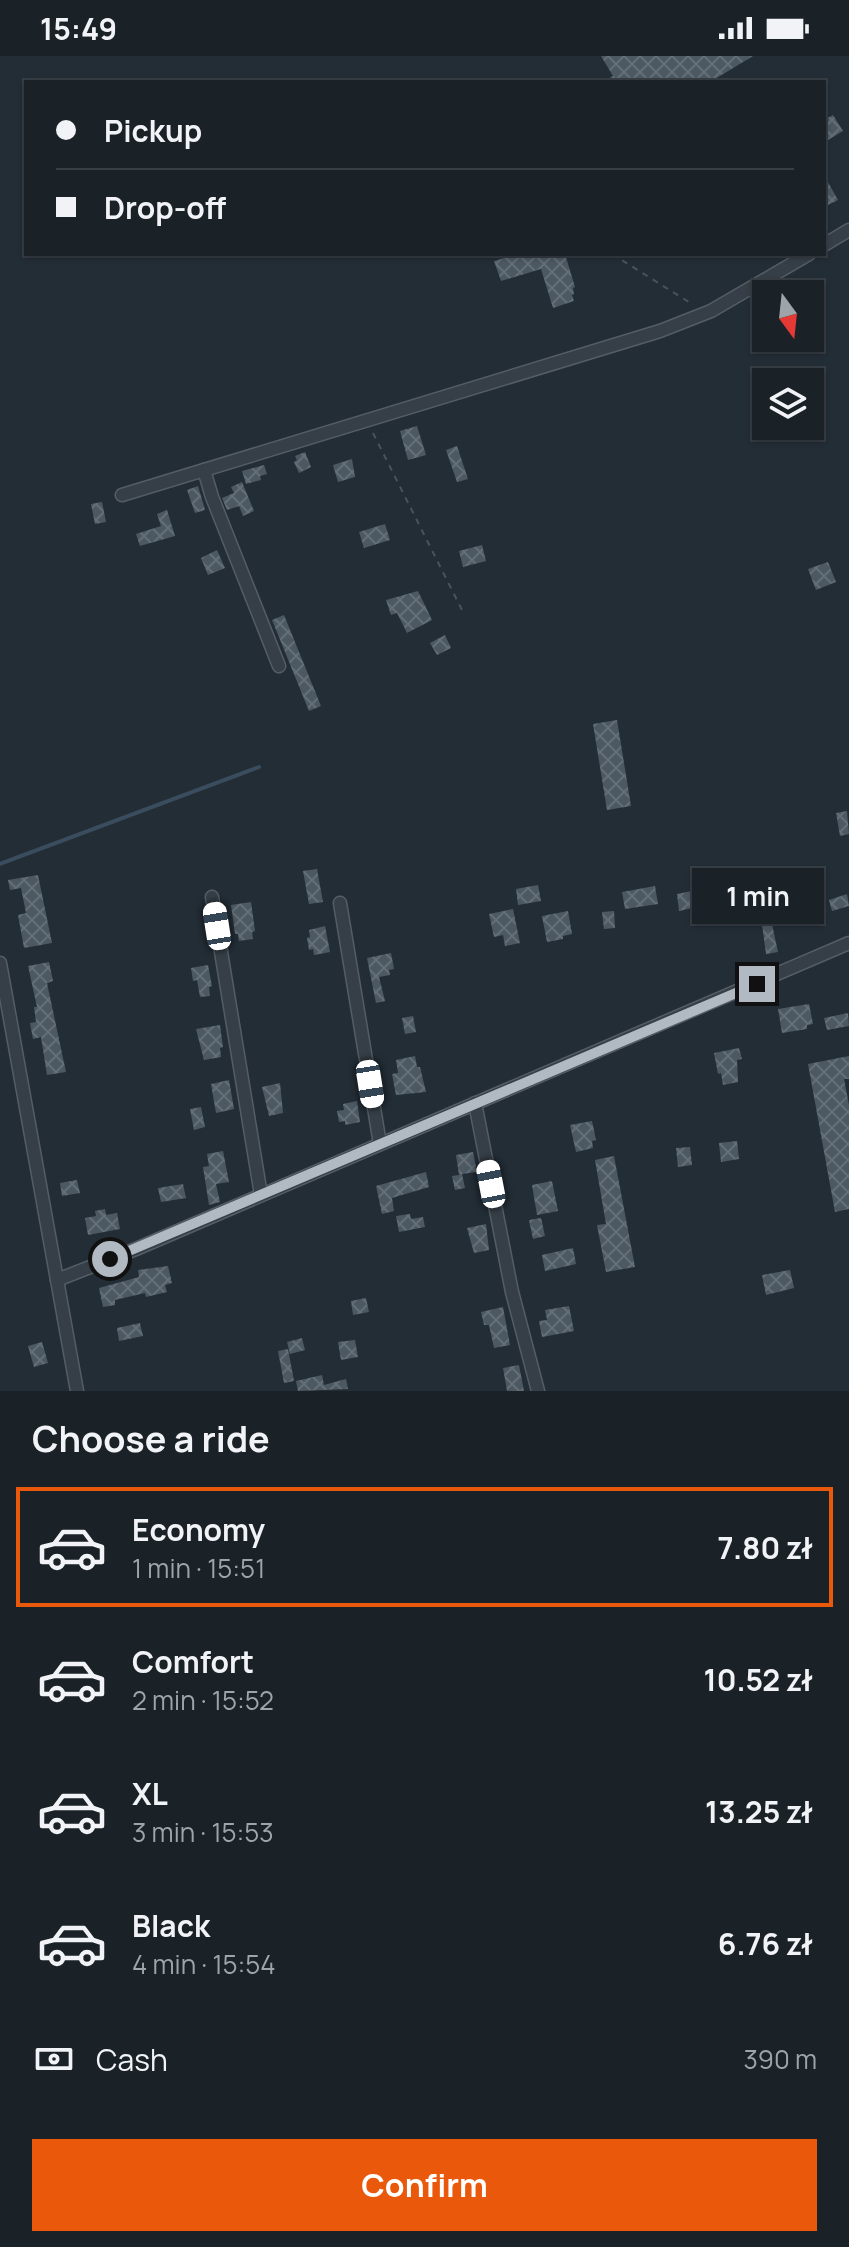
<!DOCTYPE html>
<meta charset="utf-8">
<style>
:root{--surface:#1a2228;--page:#272f34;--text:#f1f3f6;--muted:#9fa4a8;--line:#383f45;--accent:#ea580c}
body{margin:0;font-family:Manrope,sans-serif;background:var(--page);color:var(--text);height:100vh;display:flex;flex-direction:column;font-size:30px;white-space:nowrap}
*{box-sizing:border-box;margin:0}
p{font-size:26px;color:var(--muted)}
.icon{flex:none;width:44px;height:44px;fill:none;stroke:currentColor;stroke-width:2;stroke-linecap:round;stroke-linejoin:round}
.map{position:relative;height:1335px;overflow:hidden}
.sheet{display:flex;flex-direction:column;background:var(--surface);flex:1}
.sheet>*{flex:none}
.guide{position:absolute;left:24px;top:24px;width:802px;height:176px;border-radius:0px;box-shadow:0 2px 6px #0004,0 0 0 2px var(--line);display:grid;align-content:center;height:176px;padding:0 32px;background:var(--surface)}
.needle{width:52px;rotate:165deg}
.controls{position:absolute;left:752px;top:224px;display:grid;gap:16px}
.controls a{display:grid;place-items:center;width:72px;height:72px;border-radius:0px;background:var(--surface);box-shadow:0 2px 6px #0004,0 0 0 2px var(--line);font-size:40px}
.end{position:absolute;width:36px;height:36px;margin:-18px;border:10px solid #b1bac3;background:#111;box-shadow:0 0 0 4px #111}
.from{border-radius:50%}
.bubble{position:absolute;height:56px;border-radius:0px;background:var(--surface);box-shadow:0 2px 6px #0004,0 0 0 2px var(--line);font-size:26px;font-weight:700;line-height:56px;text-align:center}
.car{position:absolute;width:24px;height:48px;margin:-24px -12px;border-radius:10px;box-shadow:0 0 6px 2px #0007;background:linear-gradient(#fff 24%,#345 0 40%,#fff 0 76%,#345 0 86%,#fff 0)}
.guide b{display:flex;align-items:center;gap:28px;height:76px;font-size:30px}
.guide b+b{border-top:2px solid var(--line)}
.guide i{width:20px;height:20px;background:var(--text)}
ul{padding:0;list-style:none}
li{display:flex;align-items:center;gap:24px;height:120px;margin:0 16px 12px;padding:0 16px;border:4px solid transparent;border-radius:0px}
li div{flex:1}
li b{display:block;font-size:30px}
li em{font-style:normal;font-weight:700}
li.active{border-color:var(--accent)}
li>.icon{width:72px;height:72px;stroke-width:1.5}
h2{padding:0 32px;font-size:36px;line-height:96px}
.pay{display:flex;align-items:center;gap:20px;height:88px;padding:0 32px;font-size:30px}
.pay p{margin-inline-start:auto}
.cta{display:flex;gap:16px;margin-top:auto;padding:16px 32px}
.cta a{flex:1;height:92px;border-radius:0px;background:var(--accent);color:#fff;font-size:32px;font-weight:700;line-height:92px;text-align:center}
.status{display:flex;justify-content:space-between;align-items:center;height:56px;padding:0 40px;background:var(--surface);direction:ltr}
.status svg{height:22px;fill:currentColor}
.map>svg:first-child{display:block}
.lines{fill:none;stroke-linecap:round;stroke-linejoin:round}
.stream{stroke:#3a4d5e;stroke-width:4}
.building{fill:url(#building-cross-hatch)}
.minor-casing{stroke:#545d65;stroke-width:15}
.path{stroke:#455656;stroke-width:2;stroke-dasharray:6 6;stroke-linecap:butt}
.minor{stroke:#363f47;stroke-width:12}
.route{stroke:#b1bac3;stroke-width:10}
</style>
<div class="status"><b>15:49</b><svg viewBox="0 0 49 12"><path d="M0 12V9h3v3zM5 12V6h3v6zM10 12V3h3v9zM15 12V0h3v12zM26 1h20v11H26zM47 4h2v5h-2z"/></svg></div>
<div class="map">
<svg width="849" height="1335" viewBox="0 0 849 1335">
<defs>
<pattern id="building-cross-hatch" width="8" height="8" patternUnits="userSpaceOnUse" patternTransform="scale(2)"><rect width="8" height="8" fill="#4c5862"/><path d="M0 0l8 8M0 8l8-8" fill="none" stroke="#636e77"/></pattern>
</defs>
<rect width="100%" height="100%" fill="#232d36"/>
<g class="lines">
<path class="stream" d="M0 808 259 711"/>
</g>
<g class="building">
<path d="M601 0H753L710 26H603L613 20Z"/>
<path d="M833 59 843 75 828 84 824 78V64Z"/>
<path d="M824 119 838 144 824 151Z"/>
<path d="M517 198H565L575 231 573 232 574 238 572 239 574 245 553 252 541 213 501 225 494 205Z"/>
<path d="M773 282H802L780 295Z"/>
<path d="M417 370 426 399 408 404 400 375Z"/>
<path d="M457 390 468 423 457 426 446 394Z"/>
<path d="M305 396 311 411 299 417 294 406 297 404 295 400Z"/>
<path d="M352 403 355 421 338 426 333 409Z"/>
<path d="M264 409 267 418 260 420 261 424 246 428 242 415Z"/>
<path d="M242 426 254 455 243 460 239 450 227 454 222 442 234 437 231 431Z"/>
<path d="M198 430 205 454 195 457 187 434Z"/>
<path d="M102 446 106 466 95 468 91 448Z"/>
<path d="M167 454 175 480 140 490 136 478 161 470 157 458Z"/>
<path d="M385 468 390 484 364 492 359 476Z"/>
<path d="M482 489 486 505 463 511 459 495Z"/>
<path d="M217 494 225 512 208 519 201 502Z"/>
<path d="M828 506 836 526 816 534 808 513Z"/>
<path d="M418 535 432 564 407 577 397 557 391 559 386 544Z"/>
<path d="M284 559 321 650 309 655 272 564Z"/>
<path d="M445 579 451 592 437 599 430 587Z"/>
<path d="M617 664 631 750 607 754 593 668Z"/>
<path d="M847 755 849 778 840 780 836 757Z"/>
<path d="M317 813 323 846 309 848 303 815Z"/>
<path d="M813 817 817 832 808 834 804 819Z"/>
<path d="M38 819 52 887 24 892 18 859 26 857 21 832 10 834 8 824Z"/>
<path d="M707 828 711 848 679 855 677 838 697 834 696 830Z"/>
<path d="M538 829 541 845 518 849 516 833Z"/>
<path d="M655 830 658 848 625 853 622 836Z"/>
<path d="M847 838 849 850 832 855 829 844Z"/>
<path d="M768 844V846L777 845 783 866 772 868 778 896 766 898 759 846Z"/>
<path d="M251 846 255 875 252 876 253 883 239 885 238 878H235L231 849Z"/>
<path d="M513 853 520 887 505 890 503 879 494 881 489 858Z"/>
<path d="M568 855 572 878 563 880V883L547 886 542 860Z"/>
<path d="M614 855 615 872 604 873 602 856Z"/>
<path d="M325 870 330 896 314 899 313 893 309 894 307 882 310 881 309 874Z"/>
<path d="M391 897 394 913 389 914 390 919 379 921 385 945 376 947 367 902Z"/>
<path d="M49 906 53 925 47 927 66 1016 47 1019 41 981 33 983 30 967 36 966 34 951H37L28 910Z"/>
<path d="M208 909 212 930 209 931 210 940 200 941 197 924 193 925 191 912Z"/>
<path d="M809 948 813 968 807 969V973L782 977 778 953Z"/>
<path d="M848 957 849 970 827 974 824 962Z"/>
<path d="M413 960 416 976 405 978 402 962Z"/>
<path d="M220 969 223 991 220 992 221 1001 204 1004 196 973Z"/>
<path d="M739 992 742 1003 737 1004 738 1026 723 1029 721 1017 718 1018 714 997Z"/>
<path d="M415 1000 417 1011H420L426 1036 396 1039 392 1018 398 1017 396 1004Z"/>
<path d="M849 1000V1023H844L849 1049V1153L835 1156 808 1008Z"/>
<path d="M229 1024 234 1053 216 1057 211 1028Z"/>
<path d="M280 1027 283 1057 269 1060 262 1031Z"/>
<path d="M357 1045 360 1066 345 1069V1065L339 1066 337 1055 344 1054 343 1048Z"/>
<path d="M201 1051 205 1071 194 1074 190 1053Z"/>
<path d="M592 1065 596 1084 592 1085 593 1092 576 1096 570 1069Z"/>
<path d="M737 1085 739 1103 721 1106 719 1087Z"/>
<path d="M690 1091 692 1109 678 1111 676 1092Z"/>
<path d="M223 1095 229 1126 216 1128 220 1146 209 1149 203 1111 209 1110 207 1098Z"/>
<path d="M473 1096 477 1116 462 1118 465 1132 455 1134 452 1120 459 1119 456 1099Z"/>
<path d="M614 1100 635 1211 606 1216 597 1169 606 1168 595 1104Z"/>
<path d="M426 1116 429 1131 392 1142 394 1155 382 1158 376 1130Z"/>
<path d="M77 1124 80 1137 62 1140 60 1127Z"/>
<path d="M552 1125 558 1155 537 1159 532 1129Z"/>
<path d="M183 1128 186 1142 161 1146 158 1132Z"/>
<path d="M105 1153 106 1159 117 1157 120 1173 88 1179 85 1162 96 1160 95 1155Z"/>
<path d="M410 1158 411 1163 423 1161 425 1171 399 1176 396 1160Z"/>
<path d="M541 1162 545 1180 533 1183 529 1164Z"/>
<path d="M486 1168 489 1194 474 1197 467 1172Z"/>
<path d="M573 1192 576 1208 545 1215 542 1199Z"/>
<path d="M168 1210 172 1227 165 1229 167 1236 146 1241 145 1237 115 1244V1249L103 1251 99 1232 139 1221 138 1214Z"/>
<path d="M790 1214 794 1232 766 1239 762 1219Z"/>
<path d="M366 1242 369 1256 353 1259 351 1245Z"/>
<path d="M569 1250 574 1275 542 1281 539 1265 547 1264 545 1254Z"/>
<path d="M503 1251 510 1289 494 1292 489 1269H484L481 1256Z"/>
<path d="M140 1267 143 1280 119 1285 117 1272Z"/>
<path d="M302 1282 305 1294 290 1298 287 1286Z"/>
<path d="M355 1284 358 1301 341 1304 338 1286Z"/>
<path d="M42 1286 48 1307 34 1311 28 1290Z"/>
<path d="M288 1293 294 1325 284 1327 278 1295Z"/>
<path d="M519 1309 524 1335H507L503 1312Z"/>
<path d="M322 1319 324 1329 346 1323 348 1333 298 1335 296 1325Z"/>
</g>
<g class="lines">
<g class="minor-casing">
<g id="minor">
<path d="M824 189 849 174"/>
<path d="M204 414 212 441 279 610"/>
<path d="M122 439 660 275 711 255 809 198"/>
<path d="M212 841 261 1139"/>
<path d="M340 847 380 1088"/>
<path d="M0 907 77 1335"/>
<path d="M475 1047 512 1236 538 1335"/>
<path d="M57 1224 136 1193 849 887"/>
</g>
</g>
<g class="path">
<path d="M612 198 692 248"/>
<path d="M373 377 464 558"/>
</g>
<use href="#minor" class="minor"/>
</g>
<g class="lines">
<path class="route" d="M110 1203 757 928"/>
</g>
</svg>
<div class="controls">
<a><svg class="needle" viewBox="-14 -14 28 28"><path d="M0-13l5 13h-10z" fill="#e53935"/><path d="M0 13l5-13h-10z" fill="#9fa4a8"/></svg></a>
<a><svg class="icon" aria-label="layers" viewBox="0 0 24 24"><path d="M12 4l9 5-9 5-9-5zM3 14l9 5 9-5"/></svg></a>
</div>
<i class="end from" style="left:110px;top:1203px"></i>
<i class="end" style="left:757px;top:928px"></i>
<div class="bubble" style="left:692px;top:812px;width:132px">1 min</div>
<i class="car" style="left:217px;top:870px;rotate:351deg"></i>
<i class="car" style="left:370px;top:1028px;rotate:171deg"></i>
<i class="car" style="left:491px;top:1128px;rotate:349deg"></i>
<div class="guide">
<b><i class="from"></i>Pickup</b>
<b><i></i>Drop-off</b>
</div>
</div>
<section class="sheet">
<h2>Choose a ride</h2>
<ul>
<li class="active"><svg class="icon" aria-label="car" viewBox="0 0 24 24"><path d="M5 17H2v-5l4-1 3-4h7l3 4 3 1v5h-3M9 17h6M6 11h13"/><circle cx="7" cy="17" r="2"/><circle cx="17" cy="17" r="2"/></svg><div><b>Economy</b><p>1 min · 15:51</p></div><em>7.80 zł</em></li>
<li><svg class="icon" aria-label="car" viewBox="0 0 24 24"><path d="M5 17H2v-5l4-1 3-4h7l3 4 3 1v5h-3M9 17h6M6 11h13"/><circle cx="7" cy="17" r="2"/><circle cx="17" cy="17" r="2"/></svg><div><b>Comfort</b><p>2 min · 15:52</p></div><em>10.52 zł</em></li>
<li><svg class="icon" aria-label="car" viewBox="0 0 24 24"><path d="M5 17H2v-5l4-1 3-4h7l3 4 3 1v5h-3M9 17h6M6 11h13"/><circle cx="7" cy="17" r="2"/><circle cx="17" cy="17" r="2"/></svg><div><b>XL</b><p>3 min · 15:53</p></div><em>13.25 zł</em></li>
<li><svg class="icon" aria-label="car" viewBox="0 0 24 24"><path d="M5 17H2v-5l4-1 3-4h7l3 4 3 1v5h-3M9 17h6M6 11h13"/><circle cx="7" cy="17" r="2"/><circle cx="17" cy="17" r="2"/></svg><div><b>Black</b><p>4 min · 15:54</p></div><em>6.76 zł</em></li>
</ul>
<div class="pay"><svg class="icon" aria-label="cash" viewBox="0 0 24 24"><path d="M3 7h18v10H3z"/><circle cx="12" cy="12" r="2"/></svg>Cash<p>390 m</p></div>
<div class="cta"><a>Confirm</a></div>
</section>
